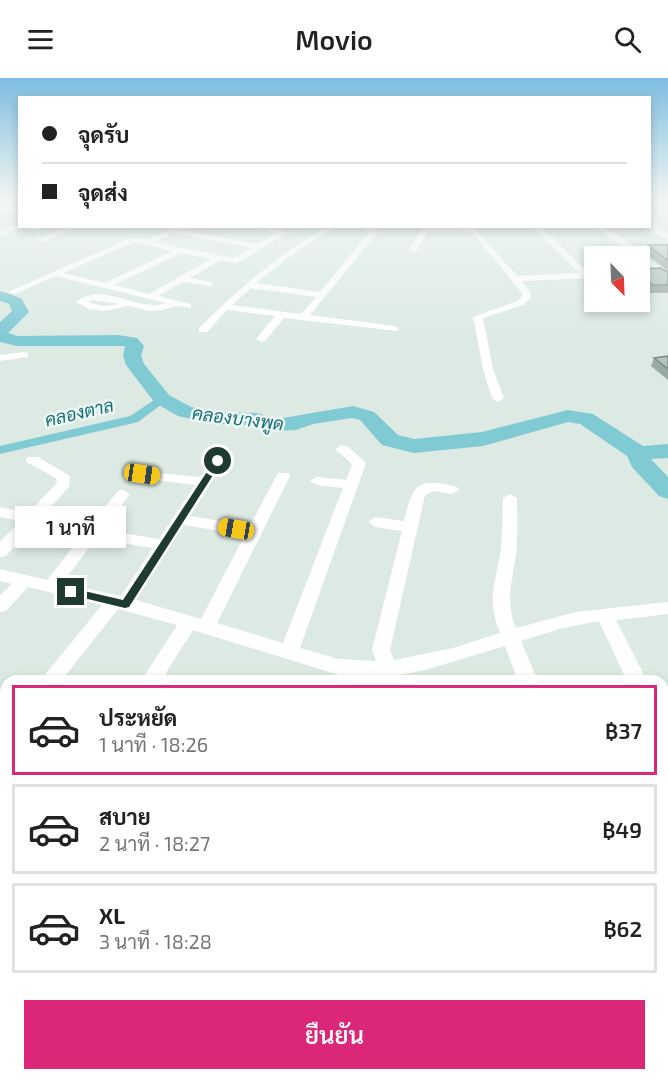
<!DOCTYPE html>
<html lang="th">
<meta charset="utf-8">
<style>
:root{--surface:#fff;--page:#f6f6f6;--text:#222;--muted:#767676;--line:#e0e0e0;--accent:#db2777}
body{margin:0;font-family:"Exo 2",Sarabun,sans-serif;background:var(--page);color:var(--text);height:100vh;display:flex;flex-direction:column;font-size:22px;white-space:nowrap}
*{box-sizing:border-box;margin:0}
p{font-size:20px;color:var(--muted)}
.icon{flex:none;width:33px;height:33px;fill:none;stroke:currentColor;stroke-width:2;stroke-linecap:round;stroke-linejoin:round}
.map{position:relative;flex:1;overflow:hidden}
.panel{position:absolute;left:0px;top:597px;width:669px;height:406px;display:flex;flex-direction:column;background:var(--surface);border-radius:18px 18px 0 0;box-shadow:0 3px 9px #0003}
.panel>*{flex:none}
.top-card{position:absolute;left:18px;top:18px;width:633px;height:132px;border-radius:0px;box-shadow:0 3px 9px #0003;display:grid;align-content:center;height:132px;padding:0 24px;background:var(--surface)}
.needle{width:39px;rotate:157deg}
.controls{position:absolute;left:584px;top:168px;display:grid;gap:12px}
.controls a{display:grid;place-items:center;width:66px;height:66px;border-radius:0px;background:var(--surface);box-shadow:0 3px 9px #0003;font-size:30px}
.end{position:absolute;width:27px;height:27px;margin:-14px;border:8px solid #1e3a32;background:#fff;box-shadow:0 0 0 3px #fff}
.from{border-radius:50%}
.bubble{position:absolute;height:42px;border-radius:0px;background:var(--surface);box-shadow:0 3px 9px #0003;font-size:20px;font-weight:600;line-height:42px;text-align:center}
.car{position:absolute;width:18px;height:36px;margin:-18px -9px;border-radius:8px;box-shadow:0 0 4px 2px #0007;background:linear-gradient(#f5c518 24%,#345 0 40%,#f5c518 0 76%,#345 0 86%,#f5c518 0)}
.top-card b{display:flex;align-items:center;gap:21px;height:57px;font-size:22px}
.top-card b+b{border-top:2px solid var(--line)}
.top-card i{width:15px;height:15px;background:var(--text)}
ul{padding:10px 0 0;list-style:none}
li{display:flex;align-items:center;gap:18px;height:90px;margin:0 12px 9px;padding:0 12px;border:3px solid var(--line);border-radius:0px}
li div{flex:1}
li b{display:block;font-size:22px}
li em{font-style:normal;font-weight:600}
li.current{border-color:var(--accent)}
li>.icon{width:54px;height:54px;stroke-width:1.5}
.action{display:flex;gap:12px;margin-top:auto;padding:12px 24px}
.action a{flex:1;height:69px;border-radius:0px;background:var(--accent);color:#fff;font-size:24px;font-weight:600;line-height:69px;text-align:center}
header{display:flex;justify-content:space-between;align-items:center;height:78px;padding:0 24px;background:var(--surface);font-size:27px;font-weight:600}
.map>svg:first-child{display:block}
.lines{fill:none;stroke-linecap:round;stroke-linejoin:round}
.canal{fill:#80cad4;fill-rule:evenodd}
.river{fill:#80cad4;fill-rule:evenodd}
.minor{fill:#fff;fill-rule:evenodd}
.wall{fill:#99a9a3}
.building{fill:#b2c5bd;stroke:#7d8a84;stroke-width:1.5}
.route{fill:#1e3a32}
.labels{text-anchor:middle;dominant-baseline:central;stroke-width:5;stroke-linejoin:round;paint-order:stroke}
.far-water-label{font-size:18px;font-style:italic;fill:#156c79;stroke:#edf7f2}
</style>
<header><svg class="icon" aria-label="menu" viewBox="0 0 24 24"><path d="M4 6h16M4 12h16M4 18h16"/></svg>Movio<svg class="icon" aria-label="search" viewBox="0 0 24 24"><circle cx="10" cy="10" r="6"/><path d="M15 15l6 6"/></svg></header>
<div class="map">
<svg width="668" height="1003" viewBox="0 0 668 1003">
<rect width="100%" height="100%" fill="#ddeae4"/>
<g class="lines">
<path class="canal" d="M162 317 168 321 166 323 138 344 0 376V368L130 338Z"/>
<path class="river" d="M0 213 21 220 29 234 8 255 18 258 118 257 137 260 144 268 141 277 144 286 169 317 191 329 215 334 256 335 277 341 353 328 374 334 398 357 414 361 482 354 568 332 593 336 643 368 668 366V380L651 381 668 399V421L659 418 632 389 627 378 580 346 568 344 483 368 414 375 382 367 360 342 352 340 313 346 296 352 276 353 255 347 215 346 178 338 155 325 126 287 123 277 125 268H17L0 264V244L12 233 9 226 0 223Z"/>
<g class="minor">
<path d="M650 125 668 126V130L650 129Z"/>
<path d="M0 128 20 131V135L0 132Z"/>
<path d="M650 140H654L661 152 668 156V161L655 155Z"/>
<path d="M18 146 20 148H35L41 151 37 153 20 150 0 158V153Z"/>
<path d="M68 148H78L44 164 37 162Z"/>
<path d="M177 148H187L181 152 257 166 276 155 244 148H262L291 155 284 157 237 185 220 182 190 200 212 204V208L183 204 158 218 191 226V230L176 228 163 232 150 233 128 228 104 233 89 231 76 224C103 202 137 235 166 225L55 198 15 216 8 214 130 160 148 161ZM174 155 251 170 233 180 154 164ZM134 164 172 173 105 205 63 195ZM181 175 211 181 149 216 114 207ZM92 222 119 226 104 228 88 224Z"/>
<path d="M328 148H337L300 171 256 205 320 214 370 153 352 148 378 150V154L310 237 395 248 398 249V253L284 240 265 263 261 264 256 261 275 238 227 232 207 254H199V250C238 211 279 176 328 148ZM251 210 316 219 301 236 232 227Z"/>
<path d="M532 148H540L588 195 594 194V200L522 203 530 214 531 220 523 227 483 240 493 291 504 320 498 324 492 320 483 291 473 239 517 223 523 217 522 215 472 154 428 153 416 174 409 172 423 149 474 150 517 198 579 195Z"/>
<path d="M595 148C614 148 651 184 668 196V203L639 183V178H635Z"/>
<path d="M24 274 28 275V279L0 283V277Z"/>
<path d="M342 367 347 368 366 385 300 570 339 581 376 583 372 572 402 453 375 449 368 444 375 439 404 443C413 406 417 399 457 409L459 412 452 416 434 413 425 417 390 572 394 582 453 570 500 555C487 520 494 511 500 477 503 458 502 439 503 420L510 416 517 420C517 439 518 458 516 477 512 505 505 522 516 550L576 534 668 524V536L616 542 647 603H627L599 543 563 550 521 563 538 603H518L505 568 425 592 388 599H369L339 597 193 552 161 603H141L177 547 118 531 61 603H40L102 527 28 509 6 533 0 534V517L12 506 0 503V491L47 502 81 459 31 450 6 478 0 479V464L20 443 0 439V429L28 435 57 405 56 400 28 385 26 382 28 379H38L70 398 69 409 39 442 88 450 118 413 123 412 130 416 103 452 159 461 195 407 142 400 137 399 135 396 137 393 200 399 213 380H223L225 383 190 438 250 448 278 395H288L290 398 217 545 283 565 343 410 317 407 310 403 317 399 346 402 352 386 335 371ZM184 447 245 457 201 541 136 522ZM96 461 153 470 121 518 62 505Z"/>
<path d="M6 650V673L0 675V652Z"/>
<path d="M0 736 6 737V759L0 758Z"/>
<path d="M0 820 6 821V847L0 846Z"/>
<path d="M668 878V904L663 905V879Z"/>
<path d="M56 998H95L93 1003H54Z"/>
</g>
</g>
<g class="wall">
<path d="M648 167H668V193L645 175Z"/>
<path d="M639 191 668 194V215H650L639 206Z"/>
<path d="M668 278V302L651 288 654 280Z"/>
</g>
<g class="building">
<path d="M648 167H668V183Z"/>
<path d="M660 190 668 194V207H653L639 196V191Z"/>
<path d="M668 278V291L654 280Z"/>
</g>
<linearGradient id="sky" x2="0" y2="1"><stop stop-color="#7ebde0"/><stop offset="0.46" stop-color="#f0f6f3"/><stop offset="1" stop-color="#f0f6f3" stop-opacity="0"/></linearGradient>
<rect width="668" height="260" fill="url(#sky)"/>
<path class="route" d="M218 380 222 383 129 529 125 530 67 516 66 514 71 510 123 522 214 383Z"/>
<g class="labels">
<g class="far-water-label">
<text transform="translate(79 334) rotate(-13)">คลองตาล</text>
<text transform="translate(238 340) rotate(7)">คลองบางพูด</text>
</g>
</g>
</svg>
<div class="controls">
<a><svg class="needle" viewBox="-14 -14 28 28"><path d="M0-13l5 13h-10z" fill="#e53935"/><path d="M0 13l5-13h-10z" fill="#767676"/></svg></a>
</div>
<i class="end from" style="left:218px;top:383px"></i>
<i class="end" style="left:71px;top:514px"></i>
<div class="bubble" style="left:15px;top:428px;width:111px">1 นาที</div>
<i class="car" style="left:142px;top:396px;rotate:98deg"></i>
<i class="car" style="left:236px;top:451px;rotate:280deg"></i>
<div class="top-card">
<b><i class="from"></i>จุดรับ</b>
<b><i></i>จุดส่ง</b>
</div>
<section class="panel">
<ul>
<li class="current"><svg class="icon" aria-label="car" viewBox="0 0 24 24"><path d="M5 17H2v-5l4-1 3-4h7l3 4 3 1v5h-3M9 17h6M6 11h13"/><circle cx="7" cy="17" r="2"/><circle cx="17" cy="17" r="2"/></svg><div><b>ประหยัด</b><p>1 นาที · 18:26</p></div><em>฿37</em></li>
<li><svg class="icon" aria-label="car" viewBox="0 0 24 24"><path d="M5 17H2v-5l4-1 3-4h7l3 4 3 1v5h-3M9 17h6M6 11h13"/><circle cx="7" cy="17" r="2"/><circle cx="17" cy="17" r="2"/></svg><div><b>สบาย</b><p>2 นาที · 18:27</p></div><em>฿49</em></li>
<li><svg class="icon" aria-label="car" viewBox="0 0 24 24"><path d="M5 17H2v-5l4-1 3-4h7l3 4 3 1v5h-3M9 17h6M6 11h13"/><circle cx="7" cy="17" r="2"/><circle cx="17" cy="17" r="2"/></svg><div><b>XL</b><p>3 นาที · 18:28</p></div><em>฿62</em></li>
</ul>
<div class="action"><a>ยืนยัน</a></div>
</section>
</div>
